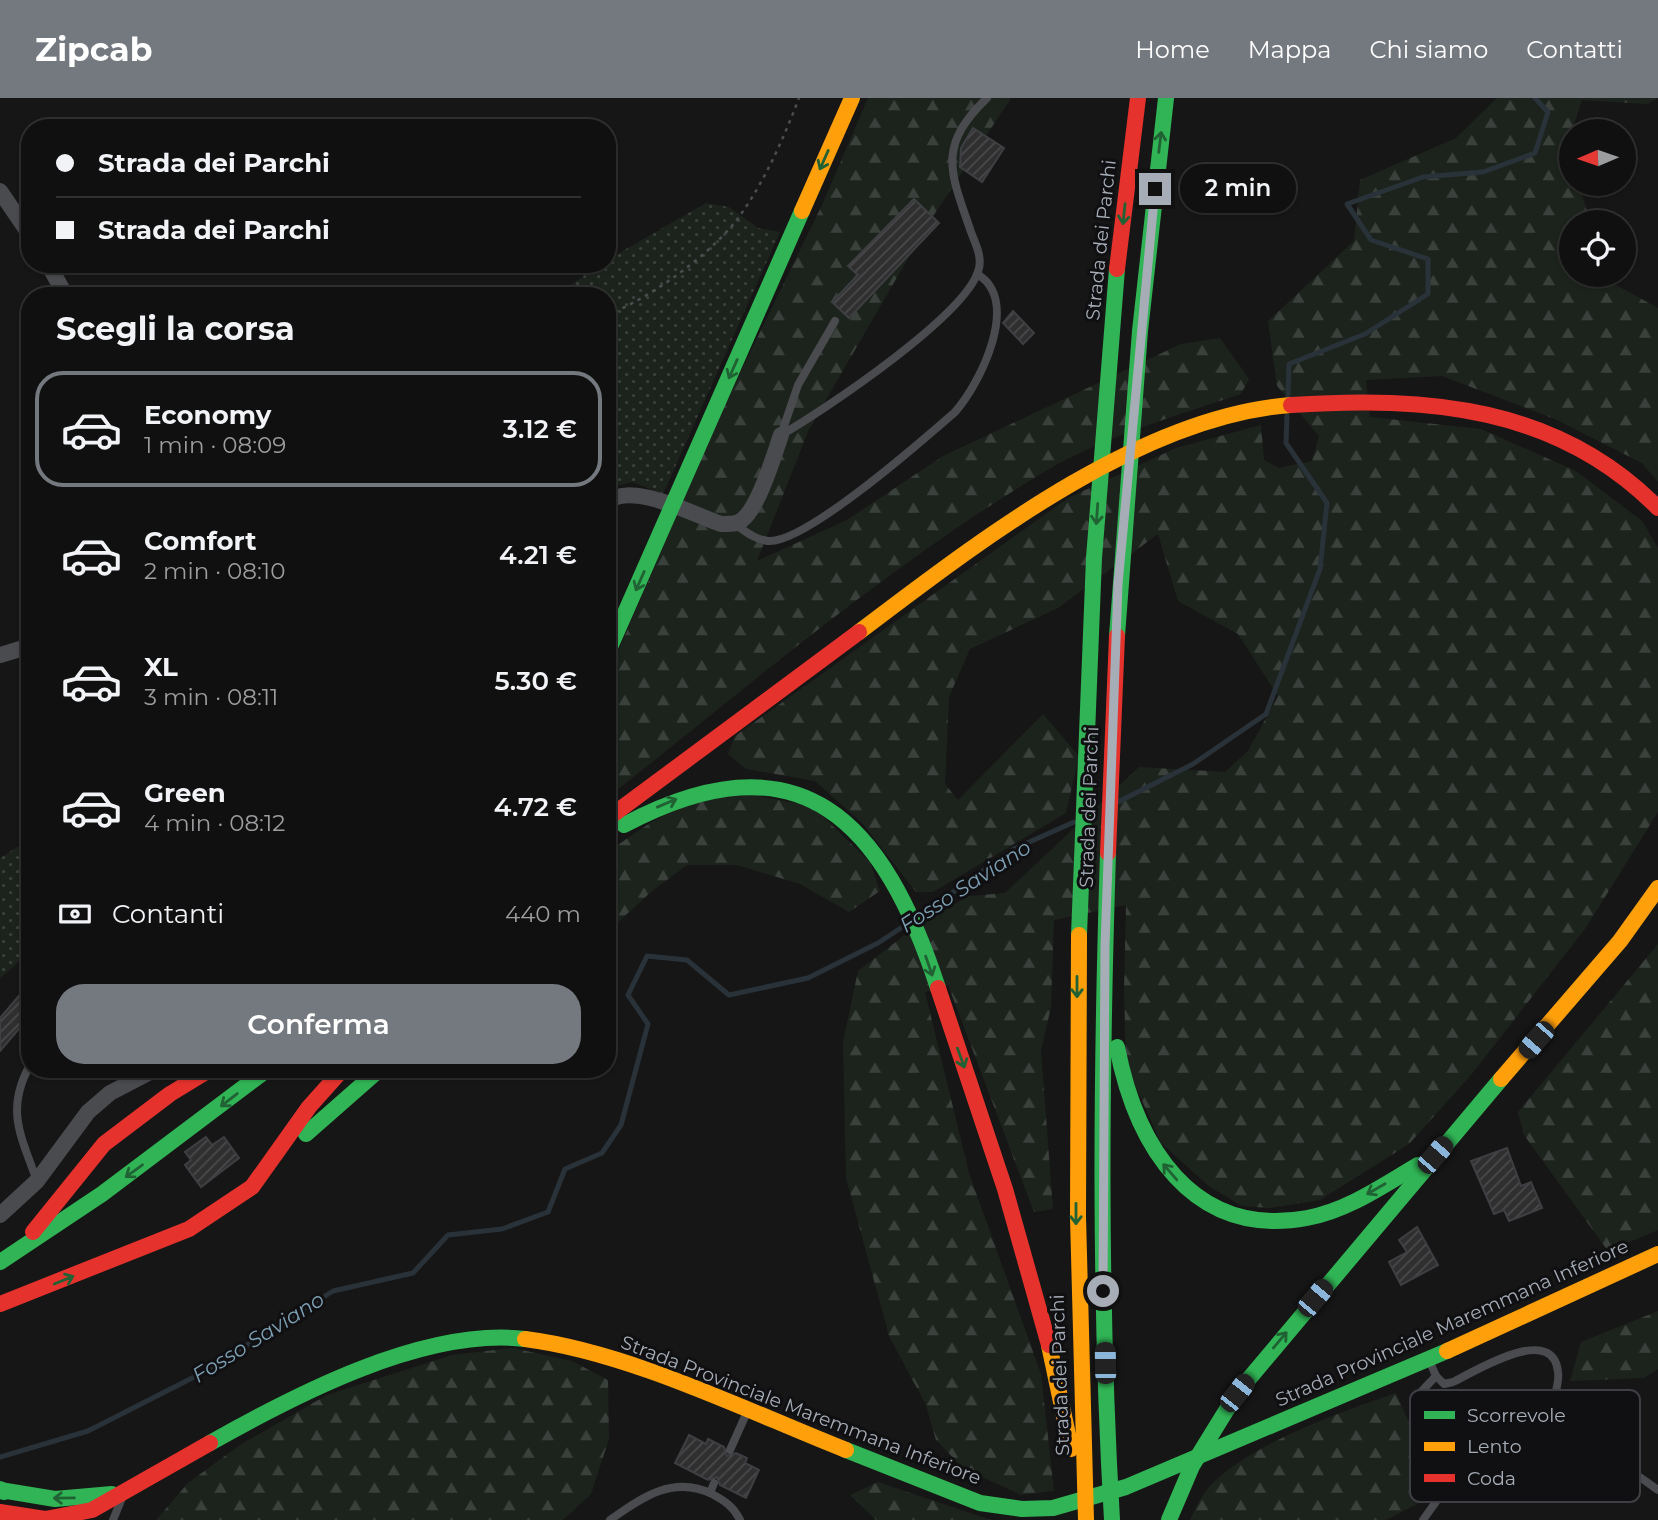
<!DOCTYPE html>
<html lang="it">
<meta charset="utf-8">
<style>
:root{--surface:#101010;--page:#1e1e1e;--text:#f1f3f6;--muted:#9c9d9f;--line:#303030;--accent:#74787f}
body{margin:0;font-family:Montserrat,sans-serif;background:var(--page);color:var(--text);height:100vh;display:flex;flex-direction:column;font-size:26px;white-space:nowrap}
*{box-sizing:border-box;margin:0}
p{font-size:23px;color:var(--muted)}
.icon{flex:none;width:38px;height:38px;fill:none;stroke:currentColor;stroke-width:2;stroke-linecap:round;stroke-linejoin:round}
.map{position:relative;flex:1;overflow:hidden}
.panel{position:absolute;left:21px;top:189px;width:595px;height:791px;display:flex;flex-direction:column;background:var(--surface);border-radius:28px;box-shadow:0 2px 5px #0004,0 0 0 2px var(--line)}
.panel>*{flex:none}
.hud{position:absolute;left:21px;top:21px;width:595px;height:154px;border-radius:28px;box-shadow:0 2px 5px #0004,0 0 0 2px var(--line);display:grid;align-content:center;height:154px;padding:0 35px;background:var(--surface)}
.needle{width:46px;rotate:268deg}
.controls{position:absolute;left:1559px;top:21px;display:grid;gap:14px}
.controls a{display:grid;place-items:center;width:77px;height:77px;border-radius:50%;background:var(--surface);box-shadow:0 2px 5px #0004,0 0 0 2px var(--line);font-size:35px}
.end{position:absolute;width:32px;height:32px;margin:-16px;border:9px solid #a6adb7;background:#111;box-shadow:0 0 0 4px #111}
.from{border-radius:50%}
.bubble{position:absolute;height:49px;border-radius:24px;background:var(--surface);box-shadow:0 2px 5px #0004,0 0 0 2px var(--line);font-size:23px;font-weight:600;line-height:49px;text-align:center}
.car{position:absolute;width:21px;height:42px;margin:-21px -10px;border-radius:9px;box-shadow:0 0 5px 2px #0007;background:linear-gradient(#222 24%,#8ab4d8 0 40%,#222 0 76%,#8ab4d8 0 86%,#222 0)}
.hud b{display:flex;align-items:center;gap:24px;height:66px;font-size:26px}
.hud b+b{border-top:2px solid var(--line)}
.hud i{width:18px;height:18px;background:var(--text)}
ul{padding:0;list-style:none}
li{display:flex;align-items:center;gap:21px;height:116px;margin:0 14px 10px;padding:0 21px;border:4px solid transparent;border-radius:28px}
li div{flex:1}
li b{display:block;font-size:26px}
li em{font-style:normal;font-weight:600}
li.selected{border-color:var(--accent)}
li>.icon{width:63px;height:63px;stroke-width:1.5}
h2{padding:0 35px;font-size:32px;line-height:84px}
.pay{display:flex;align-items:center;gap:18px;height:77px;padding:0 35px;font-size:26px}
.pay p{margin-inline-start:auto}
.button{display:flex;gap:14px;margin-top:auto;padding:14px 35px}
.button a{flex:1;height:80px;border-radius:28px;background:var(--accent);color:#fff;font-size:28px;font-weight:600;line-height:80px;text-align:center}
header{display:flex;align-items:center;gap:42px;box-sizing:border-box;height:98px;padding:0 35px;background:var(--accent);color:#fff}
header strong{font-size:33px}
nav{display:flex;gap:38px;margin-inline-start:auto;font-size:24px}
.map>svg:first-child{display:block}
.grass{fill:url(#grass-dots)}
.forest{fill:url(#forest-firs)}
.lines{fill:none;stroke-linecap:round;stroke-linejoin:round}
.stream{stroke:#293238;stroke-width:5}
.building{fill:url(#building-hatch);stroke:#3e3f42;stroke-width:2}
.path{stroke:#4c4d51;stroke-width:2.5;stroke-dasharray:3.5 5;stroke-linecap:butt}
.lane{stroke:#4a4b4f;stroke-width:8}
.street{stroke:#4a4b4f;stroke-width:16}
.fast{stroke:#30b455;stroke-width:16}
.slow{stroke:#ff9f0a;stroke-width:16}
.jam{stroke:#e5322d;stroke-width:16}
.oneway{stroke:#206234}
.route{stroke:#a6adb7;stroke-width:9}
.labels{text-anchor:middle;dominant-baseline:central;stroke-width:6;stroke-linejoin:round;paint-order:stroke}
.street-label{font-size:19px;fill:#a6adb7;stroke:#101012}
.water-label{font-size:21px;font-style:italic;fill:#7c9fb3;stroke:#101012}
.key{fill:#101012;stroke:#3d3f44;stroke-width:2}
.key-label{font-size:19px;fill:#a6adb7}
</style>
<header>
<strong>Zipcab</strong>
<nav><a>Home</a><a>Mappa</a><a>Chi siamo</a><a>Contatti</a></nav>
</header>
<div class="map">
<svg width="1658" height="1422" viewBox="0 0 1658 1422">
<defs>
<pattern id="grass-dots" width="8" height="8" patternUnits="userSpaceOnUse" patternTransform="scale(1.75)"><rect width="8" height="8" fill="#1c231c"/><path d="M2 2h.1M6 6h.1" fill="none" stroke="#3a403b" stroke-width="1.8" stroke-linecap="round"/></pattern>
<pattern id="forest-firs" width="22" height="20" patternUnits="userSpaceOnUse" patternTransform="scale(1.75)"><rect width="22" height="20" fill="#1c231c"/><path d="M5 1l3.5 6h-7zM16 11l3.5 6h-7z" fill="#3a403b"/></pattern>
<pattern id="building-hatch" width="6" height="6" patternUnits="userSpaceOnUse" patternTransform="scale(1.75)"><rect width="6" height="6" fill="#2f2f30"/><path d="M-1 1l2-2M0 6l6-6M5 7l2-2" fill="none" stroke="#4a4a4c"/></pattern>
</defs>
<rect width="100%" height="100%" fill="#161616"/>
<g class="grass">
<path d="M706 105 729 109 758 130 780 134 663 396 633 384 607 390V198H555L601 166H607V162Z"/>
<path d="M30 741V849L21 862 0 880V760Z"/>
</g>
<g class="forest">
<path d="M868 0H1011L928 126 809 331 757 463 847 422 943 358 1181 246 1220 240 1249 281 1241 296C1181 316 1104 339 1049 371 891 465 751 586 607 700V579L724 308 823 105Z"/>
<path d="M1497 0H1658L1647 6 1582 2 1572 33V86H1579L1590 124H1572V177H1604L1605 181 1658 210V384L1642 365 1555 321 1442 278 1366 282 1370 319 1481 331 1576 373 1642 423 1658 450V714L1585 831 1471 977 1409 1046 1320 1102 1270 1110 1242 1108 1210 1089 1161 1045 1126 967 1124 891 1126 807 1054 822 1051 909 1041 953 1053 1111 1034 1114 948 887 925 894 969 1075 1041 1276 1054 1393 1021 1397 963 1370 936 1342 926 1307 889 1238 846 1080 843 944 858 873 922 824 969 798 1005 795 1139 669 1225 674 1248 653 1278 598 1238 536 1178 503 1158 436 1058 510 970 551 949 599 945 686 958 702 1043 616 1079 658 1066 715 933 794H916L862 725 815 683 746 671 728 656 735 638 1068 400 1176 350 1261 327 1264 362 1279 370 1312 363 1319 338 1277 288 1268 223 1354 143 1360 82 1456 40Z"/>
<path d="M751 697 812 708 870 764 880 793 849 814 800 786 737 767H687L651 794 616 826 607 825V755C662 715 683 702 751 697Z"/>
<path d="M1658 846V1132L1608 1153 1524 1037 1518 1014Z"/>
<path d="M1658 1213V1271L1644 1280 1570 1283 1581 1244Z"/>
<path d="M513 1250 572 1263 608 1282 609 1341 591 1396 563 1422H156L188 1385 240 1347 327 1297 452 1257Z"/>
<path d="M1396 1295 1432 1378 1423 1403 1386 1422H1190C1195 1412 1201 1398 1209 1389 1249 1346 1341 1314 1396 1295Z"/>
<path d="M878 1384 991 1422H876L850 1397Z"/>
</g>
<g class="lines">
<g class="stream">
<path d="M1288 298 1289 266 1365 236 1428 196V161L1371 142 1347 106 1423 79 1483 74 1535 55 1548 14 1535 0"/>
<path d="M1118 704 1193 666 1266 616 1320 471 1327 405 1286 345 1287 318"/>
<path d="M921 817 1014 751 1074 724"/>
<path d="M0 1359 88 1333 202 1275 333 1193 413 1175 448 1137 502 1131 548 1114 565 1071 602 1055 621 1027 648 926 628 897 647 858 687 862 729 897 808 880 878 845 907 826"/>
</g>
</g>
<g class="building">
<path d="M973 30 1004 50 982 84 960 69 961 50Z"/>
<path d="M914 101 939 125 849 220 832 204 858 177 848 168Z"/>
<path d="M1013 213 1034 235 1023 246 1003 225Z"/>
<path d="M30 885V918L0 953V920Z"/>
<path d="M206 1039 212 1047 224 1039 239 1060 201 1089 185 1067 191 1062 185 1054Z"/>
<path d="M1507 1050 1521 1088 1531 1084 1542 1110 1509 1123 1504 1112 1494 1116 1471 1063Z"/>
<path d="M1417 1129 1438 1167 1401 1187 1389 1164 1407 1154 1399 1142Z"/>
<path d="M689 1337 706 1346 708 1341 724 1349 727 1358 736 1355 747 1360 745 1365 759 1372 746 1400 720 1387 717 1379 708 1382 675 1365Z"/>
</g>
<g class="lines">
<path class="path" d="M607 217C650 200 707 159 736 123 763 87 783 42 799 0"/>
<g class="lane">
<path d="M781 337C823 313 970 215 979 170 982 158 975 145 971 134 951 75 936 49 987 0"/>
<path d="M781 337 798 287 835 223"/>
<path d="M735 426C746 434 754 441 768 443 805 446 924 341 955 314 980 286 1022 202 977 176"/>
<path d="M30 967C5 1012 21 1038 37 1083"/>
<path d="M1436 1278 1444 1286 1453 1284C1474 1274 1553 1224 1558 1274 1561 1294 1542 1317 1555 1337 1567 1357 1611 1363 1631 1374 1641 1379 1649 1386 1658 1392"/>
<path d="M730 1352 747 1314"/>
<path d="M710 1395 714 1385"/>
<path d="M113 1422 122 1400"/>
<path d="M610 1422C642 1399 674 1377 712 1396 725 1403 734 1409 740 1422"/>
<path d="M1423 1422 1450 1384 1456 1355 1452 1332 1416 1308 1418 1297 1436 1278 1429 1262"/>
</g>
<g class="street">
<path d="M0 93 30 137"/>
<path d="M48 166 66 198"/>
<path d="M607 405C630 382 694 417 721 426 728 426 736 427 742 422 759 409 774 357 781 337"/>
<path d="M0 557 30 548"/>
<path d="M0 1117 37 1083 88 1014 110 995 156 971"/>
</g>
<g class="fast">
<path d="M1117 538 1140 233 1166 0"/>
<path d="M607 556 802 113"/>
<path d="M624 727C801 633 884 724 938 890"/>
<path d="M1108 755C1101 977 1099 1200 1112 1422"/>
<path d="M1079 837 1094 460 1117 171"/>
<path d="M1117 949C1136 1047 1192 1141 1307 1120 1347 1113 1384 1087 1418 1067"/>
<path d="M306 1036 380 971"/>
<path d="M0 1164 102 1096 268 971"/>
<path d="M210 1345C295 1297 425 1229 525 1241"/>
<path d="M846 1352 980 1405 1022 1411 1053 1410 1126 1389 1447 1253"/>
<path d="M0 1391 4 1394"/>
<path d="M0 1392 55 1401 112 1396"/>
<path d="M1169 1422 1192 1368 1237 1295 1501 981"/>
</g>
<g class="slow">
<path d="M802 113 852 0"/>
<path d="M859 534C977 445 1139 318 1291 307"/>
<path d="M1079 837 1078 1119 1086 1422"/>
<path d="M1501 981 1620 843 1658 790"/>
<path d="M525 1241C629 1254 747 1313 846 1352"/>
<path d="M1049 1247 1071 1351"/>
<path d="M1447 1253 1658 1156"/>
</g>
<g class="jam">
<path d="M1117 171 1138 0"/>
<path d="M1291 307C1427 298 1557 308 1658 410"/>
<path d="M607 721 859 534"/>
<path d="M1108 755 1117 538"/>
<path d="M938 890 1005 1091 1049 1247"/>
<path d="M33 1134 104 1046 170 996 211 971"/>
<path d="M0 1206 189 1131 252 1089 309 1009 343 971"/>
<path d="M0 1414 45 1421 92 1412 210 1345"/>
</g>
</g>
<defs><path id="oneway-shaft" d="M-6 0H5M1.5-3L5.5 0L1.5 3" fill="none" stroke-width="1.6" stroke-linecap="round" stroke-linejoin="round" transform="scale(1.75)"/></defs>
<g class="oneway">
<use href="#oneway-shaft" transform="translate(1160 44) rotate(-83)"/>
<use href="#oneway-shaft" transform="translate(824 62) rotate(114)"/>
<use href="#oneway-shaft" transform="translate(1124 116) rotate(96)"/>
<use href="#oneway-shaft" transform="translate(733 271) rotate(114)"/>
<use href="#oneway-shaft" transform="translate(1097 416) rotate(94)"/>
<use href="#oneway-shaft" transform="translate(640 483) rotate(114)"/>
<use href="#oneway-shaft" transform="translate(667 705) rotate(-23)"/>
<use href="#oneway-shaft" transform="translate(929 868) rotate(71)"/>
<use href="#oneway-shaft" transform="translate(1077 889) rotate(90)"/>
<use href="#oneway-shaft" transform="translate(961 960) rotate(70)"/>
<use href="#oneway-shaft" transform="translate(229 1002) rotate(142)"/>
<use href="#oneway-shaft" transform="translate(134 1073) rotate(144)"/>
<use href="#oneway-shaft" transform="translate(1170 1074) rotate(-131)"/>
<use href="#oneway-shaft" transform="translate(1376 1091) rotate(150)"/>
<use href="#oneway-shaft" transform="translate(1076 1116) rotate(90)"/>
<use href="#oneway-shaft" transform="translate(64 1182) rotate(-22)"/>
<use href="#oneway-shaft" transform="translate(1280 1242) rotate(-50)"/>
<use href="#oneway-shaft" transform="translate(64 1400) rotate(179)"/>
</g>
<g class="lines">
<path class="route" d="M1103 1193 1105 848 1118 486 1155 91"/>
</g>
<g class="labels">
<g class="street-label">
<text transform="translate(1101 142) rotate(-84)">Strada dei Parchi</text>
<text transform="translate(1089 709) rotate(-88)">Strada dei Parchi</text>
<text transform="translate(1452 1225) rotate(-24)">Strada Provinciale Maremmana Inferiore</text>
<text transform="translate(1060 1277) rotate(-92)">Strada dei Parchi</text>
<text transform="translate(801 1312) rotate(21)">Strada Provinciale Maremmana Inferiore</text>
</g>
<g class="water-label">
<text transform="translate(965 788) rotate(-33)">Fosso Saviano</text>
<text transform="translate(258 1239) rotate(-32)">Fosso Saviano</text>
</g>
</g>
<rect x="1410" y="1292" width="230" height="112" rx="10" class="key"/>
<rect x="1424" y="1313" width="31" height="8" fill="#30b455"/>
<rect x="1424" y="1344" width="31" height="9" fill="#ff9f0a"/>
<rect x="1424" y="1376" width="31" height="8" fill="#e5322d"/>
<g class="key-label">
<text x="1467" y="1324">Scorrevole</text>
<text x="1467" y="1355">Lento</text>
<text x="1467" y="1387">Coda</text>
</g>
</svg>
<div class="controls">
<a><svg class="needle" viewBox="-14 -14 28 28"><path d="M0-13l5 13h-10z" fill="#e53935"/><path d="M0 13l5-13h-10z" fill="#9c9d9f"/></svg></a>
<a><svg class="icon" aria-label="locate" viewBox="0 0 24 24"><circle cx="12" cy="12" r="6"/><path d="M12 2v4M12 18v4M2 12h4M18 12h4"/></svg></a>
</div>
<i class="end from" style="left:1103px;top:1193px"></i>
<i class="end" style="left:1155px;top:91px"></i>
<div class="bubble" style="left:1180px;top:66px;width:116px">2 min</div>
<i class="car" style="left:1536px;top:942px;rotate:221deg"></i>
<i class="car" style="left:1435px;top:1057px;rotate:41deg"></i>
<i class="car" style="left:1315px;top:1200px;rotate:40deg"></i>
<i class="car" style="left:1105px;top:1265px;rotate:359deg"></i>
<i class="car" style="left:1237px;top:1295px;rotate:38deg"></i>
<div class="hud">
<b><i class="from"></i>Strada dei Parchi</b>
<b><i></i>Strada dei Parchi</b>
</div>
<section class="panel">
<h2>Scegli la corsa</h2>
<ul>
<li class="selected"><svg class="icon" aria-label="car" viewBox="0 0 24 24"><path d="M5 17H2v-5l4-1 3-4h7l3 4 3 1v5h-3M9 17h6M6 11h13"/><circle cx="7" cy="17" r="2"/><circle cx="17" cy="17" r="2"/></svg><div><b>Economy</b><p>1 min · 08:09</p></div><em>3.12 €</em></li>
<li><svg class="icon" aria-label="car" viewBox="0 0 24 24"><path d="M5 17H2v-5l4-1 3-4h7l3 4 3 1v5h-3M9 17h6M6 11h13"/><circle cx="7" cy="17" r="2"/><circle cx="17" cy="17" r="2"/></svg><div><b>Comfort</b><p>2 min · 08:10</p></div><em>4.21 €</em></li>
<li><svg class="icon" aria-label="car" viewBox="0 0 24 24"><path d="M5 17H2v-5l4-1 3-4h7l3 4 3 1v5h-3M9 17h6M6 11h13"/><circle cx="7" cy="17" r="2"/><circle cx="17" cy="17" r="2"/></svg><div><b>XL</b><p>3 min · 08:11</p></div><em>5.30 €</em></li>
<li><svg class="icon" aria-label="car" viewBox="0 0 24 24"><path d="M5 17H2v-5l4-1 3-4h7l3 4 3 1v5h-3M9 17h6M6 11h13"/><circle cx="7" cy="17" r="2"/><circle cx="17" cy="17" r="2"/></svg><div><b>Green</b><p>4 min · 08:12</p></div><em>4.72 €</em></li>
</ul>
<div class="pay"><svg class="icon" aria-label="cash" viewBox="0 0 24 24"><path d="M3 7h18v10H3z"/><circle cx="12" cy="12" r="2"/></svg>Contanti<p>440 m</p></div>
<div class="button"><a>Conferma</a></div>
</section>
</div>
